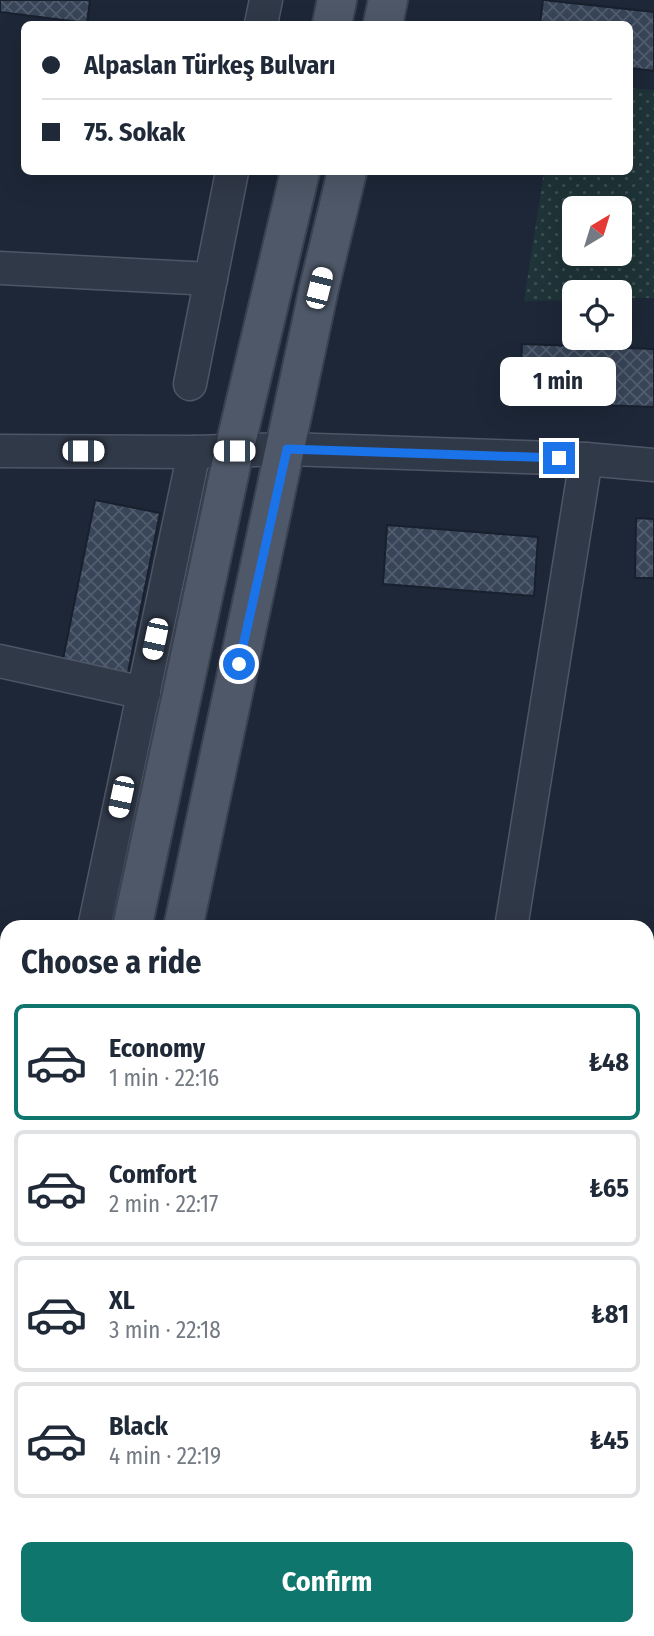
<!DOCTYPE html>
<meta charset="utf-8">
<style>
:root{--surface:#fff;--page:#f6f6f7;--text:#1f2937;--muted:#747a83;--line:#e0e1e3;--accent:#0f766e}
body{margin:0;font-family:"Fira Sans Condensed",sans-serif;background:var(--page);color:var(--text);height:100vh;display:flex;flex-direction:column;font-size:26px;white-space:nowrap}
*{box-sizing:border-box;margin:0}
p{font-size:23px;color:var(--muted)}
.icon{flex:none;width:38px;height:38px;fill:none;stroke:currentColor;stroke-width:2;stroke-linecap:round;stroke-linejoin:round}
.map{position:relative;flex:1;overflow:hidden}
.drawer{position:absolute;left:0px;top:920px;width:654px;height:716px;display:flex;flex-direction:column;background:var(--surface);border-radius:21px 21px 0 0;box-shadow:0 7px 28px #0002}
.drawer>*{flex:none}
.hud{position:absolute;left:21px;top:21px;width:612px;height:154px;border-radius:10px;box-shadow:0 7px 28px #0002;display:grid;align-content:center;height:154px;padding:0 21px;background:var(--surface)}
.needle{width:46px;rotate:38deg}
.controls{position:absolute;left:562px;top:196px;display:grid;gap:14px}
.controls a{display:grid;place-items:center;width:70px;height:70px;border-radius:10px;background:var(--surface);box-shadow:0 7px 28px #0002;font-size:35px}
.end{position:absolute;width:32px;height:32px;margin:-16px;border:9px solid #1a73e8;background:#fff;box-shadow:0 0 0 4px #fff}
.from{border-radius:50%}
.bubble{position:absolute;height:49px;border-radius:10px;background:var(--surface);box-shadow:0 7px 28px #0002;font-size:23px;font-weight:700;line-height:49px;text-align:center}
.car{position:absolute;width:21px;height:42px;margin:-21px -10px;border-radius:9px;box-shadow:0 0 5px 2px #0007;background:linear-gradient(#fff 24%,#345 0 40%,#fff 0 76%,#345 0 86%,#fff 0)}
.hud b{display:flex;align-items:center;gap:24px;height:66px;font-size:26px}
.hud b+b{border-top:2px solid var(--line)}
.hud i{width:18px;height:18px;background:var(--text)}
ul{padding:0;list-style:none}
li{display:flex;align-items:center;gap:21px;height:116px;margin:0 14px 10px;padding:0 7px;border:4px solid var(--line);border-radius:10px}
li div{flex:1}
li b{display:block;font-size:26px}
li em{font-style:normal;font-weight:700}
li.selected{border-color:var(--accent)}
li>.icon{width:63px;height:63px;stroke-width:1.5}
h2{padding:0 21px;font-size:32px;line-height:84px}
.cta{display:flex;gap:14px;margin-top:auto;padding:14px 21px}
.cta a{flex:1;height:80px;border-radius:10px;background:var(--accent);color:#fff;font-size:28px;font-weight:700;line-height:80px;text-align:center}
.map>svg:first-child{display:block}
.green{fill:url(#green-dots);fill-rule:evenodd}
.building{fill:url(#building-cross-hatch);stroke:#18202e;stroke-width:2}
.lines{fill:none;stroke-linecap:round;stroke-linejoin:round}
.minor-casing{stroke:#4e5666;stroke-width:35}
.major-casing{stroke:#3a4251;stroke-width:42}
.minor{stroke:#303948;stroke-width:32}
.major{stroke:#4e5868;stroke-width:38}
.route{stroke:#1a73e8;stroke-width:9}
</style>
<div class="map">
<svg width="654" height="1636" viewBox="0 0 654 1636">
<defs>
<pattern id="green-dots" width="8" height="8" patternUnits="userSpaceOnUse" patternTransform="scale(1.75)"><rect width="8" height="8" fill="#1f3438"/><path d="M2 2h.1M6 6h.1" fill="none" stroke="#3d4f53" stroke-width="1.8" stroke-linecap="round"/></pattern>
<pattern id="building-cross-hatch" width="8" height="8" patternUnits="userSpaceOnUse" patternTransform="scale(1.75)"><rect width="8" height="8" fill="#384558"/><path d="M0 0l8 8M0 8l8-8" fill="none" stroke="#525d6e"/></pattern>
</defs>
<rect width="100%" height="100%" fill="#1d2737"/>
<path class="green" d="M630 88 654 90V298H620V292H574V300L524 301 544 172H630ZM574 208H620V254H574Z"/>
<g class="building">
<path d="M0 0H90L87 23 0 12Z"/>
<path d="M543 0 654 12V71L630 68V24H540Z"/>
<path d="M522 344 654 349V407L520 402Z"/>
<path d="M95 500 160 513 127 677 62 664Z"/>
<path d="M636 518 654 519V578H635Z"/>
<path d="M387 525 538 537 534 596 383 584Z"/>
<path d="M648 1258 654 1259V1413L648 1412Z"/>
</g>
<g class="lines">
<g class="minor-casing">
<g id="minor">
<path d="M261 24 266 0"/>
<path d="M0 268 211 279"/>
<path d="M190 384 232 172"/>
<path d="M0 451 194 452 287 449 586 459 654 465"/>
<path d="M0 661 144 693"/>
<path d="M94 928 194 452"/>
<path d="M511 928 586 459"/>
<path d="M0 984 7 985"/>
<path d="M648 1058 654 1059"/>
<path d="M648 1188 654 1189"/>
<path d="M0 1264 7 1239"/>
</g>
</g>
<g class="major-casing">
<g id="major">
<path d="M332 24 337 0"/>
<path d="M383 24 388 0"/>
<path d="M132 928 234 451 300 172"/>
<path d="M183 928 319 288 347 172"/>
<path d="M0 1521 7 1490"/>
<path d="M648 1525 654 1521"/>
<path d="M648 1563 654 1559"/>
<path d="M21 1636 22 1629"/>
<path d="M474 1636 485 1629"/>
<path d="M536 1636 546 1629"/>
</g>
</g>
<use href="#minor" class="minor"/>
<use href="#major" class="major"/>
</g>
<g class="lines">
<path class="route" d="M239 664 287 449 559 458"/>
</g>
</svg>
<div class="controls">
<a><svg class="needle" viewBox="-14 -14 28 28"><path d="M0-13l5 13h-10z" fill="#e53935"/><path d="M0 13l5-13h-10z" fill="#747a83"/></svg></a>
<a><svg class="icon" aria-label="locate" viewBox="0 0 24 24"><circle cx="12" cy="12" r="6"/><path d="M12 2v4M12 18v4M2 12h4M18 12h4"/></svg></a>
</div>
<i class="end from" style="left:239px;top:664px"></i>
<i class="end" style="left:559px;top:458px"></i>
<div class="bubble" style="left:500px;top:357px;width:116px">1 min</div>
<i class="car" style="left:319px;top:288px;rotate:14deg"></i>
<i class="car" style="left:83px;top:451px;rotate:90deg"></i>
<i class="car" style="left:234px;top:451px;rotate:270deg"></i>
<i class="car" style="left:155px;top:639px;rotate:192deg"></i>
<i class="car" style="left:121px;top:797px;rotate:192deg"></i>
<div class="hud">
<b><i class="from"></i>Alpaslan Türkeş Bulvarı</b>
<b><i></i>75. Sokak</b>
</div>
<section class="drawer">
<h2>Choose a ride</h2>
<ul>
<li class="selected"><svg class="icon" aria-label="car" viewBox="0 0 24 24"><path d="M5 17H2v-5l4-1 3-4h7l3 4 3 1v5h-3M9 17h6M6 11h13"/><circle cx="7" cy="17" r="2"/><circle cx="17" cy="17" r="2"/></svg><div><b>Economy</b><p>1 min · 22:16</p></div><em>₺48</em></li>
<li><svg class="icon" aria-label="car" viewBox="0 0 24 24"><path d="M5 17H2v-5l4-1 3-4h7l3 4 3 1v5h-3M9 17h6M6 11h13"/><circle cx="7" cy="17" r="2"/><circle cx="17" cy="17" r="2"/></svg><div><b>Comfort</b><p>2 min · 22:17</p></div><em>₺65</em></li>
<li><svg class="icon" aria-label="car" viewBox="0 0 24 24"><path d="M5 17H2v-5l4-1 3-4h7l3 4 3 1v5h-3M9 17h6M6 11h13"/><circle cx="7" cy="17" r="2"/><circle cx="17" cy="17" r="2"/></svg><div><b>XL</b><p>3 min · 22:18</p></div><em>₺81</em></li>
<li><svg class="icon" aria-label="car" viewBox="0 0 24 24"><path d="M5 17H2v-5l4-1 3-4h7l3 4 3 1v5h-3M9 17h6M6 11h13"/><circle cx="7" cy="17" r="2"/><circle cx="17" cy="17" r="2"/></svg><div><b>Black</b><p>4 min · 22:19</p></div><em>₺45</em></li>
</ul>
<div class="cta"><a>Confirm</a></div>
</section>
</div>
